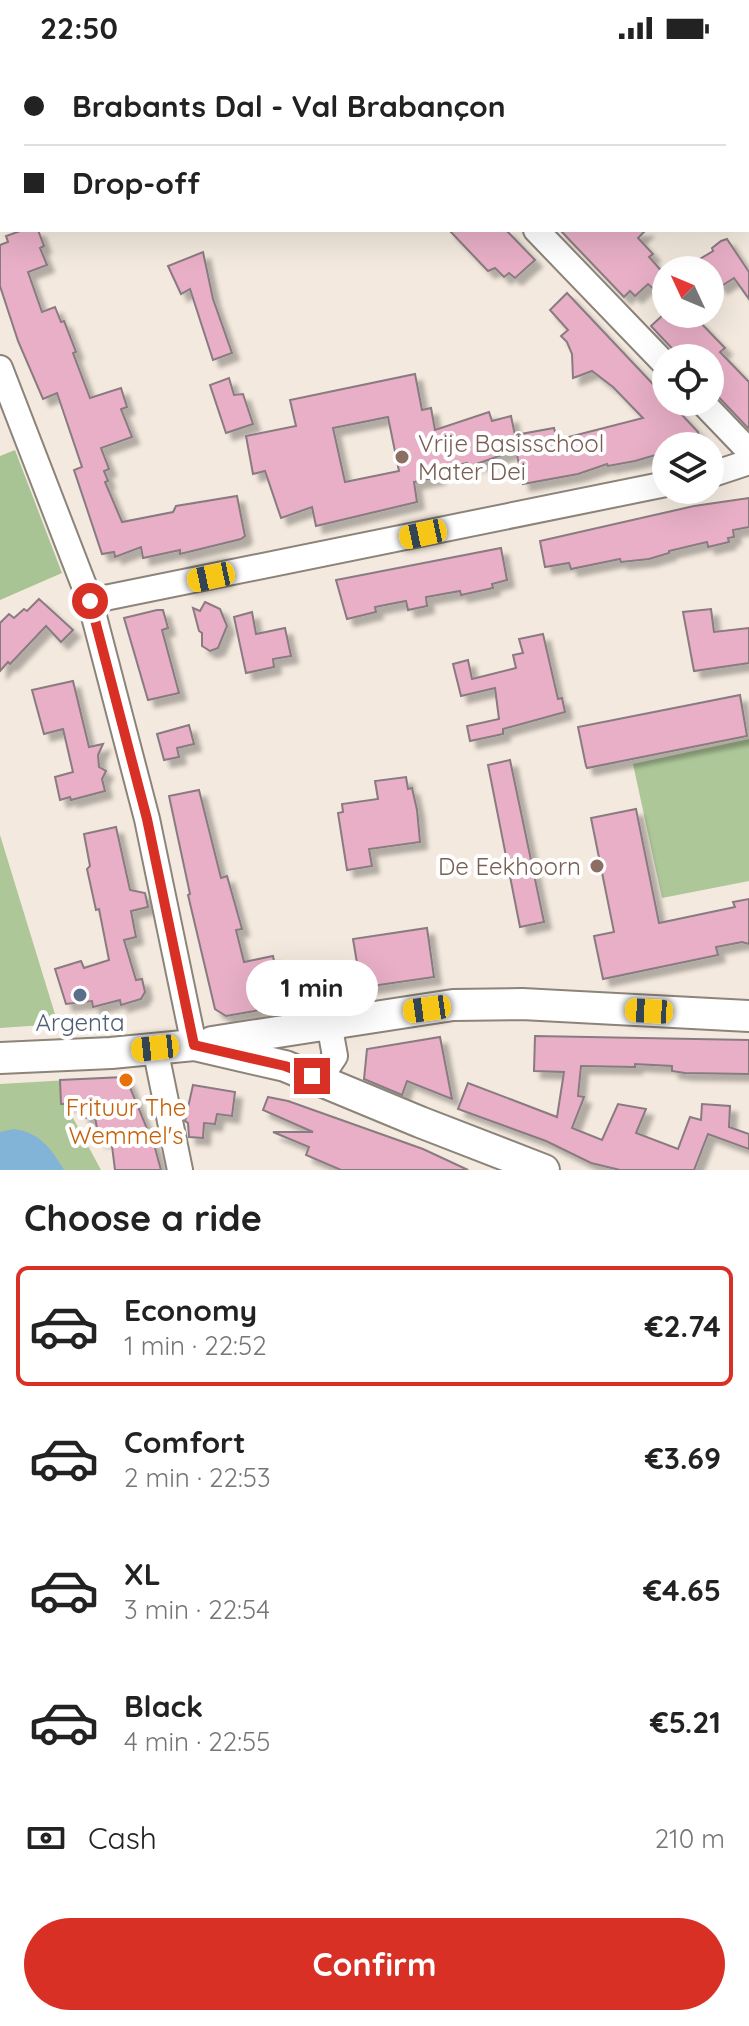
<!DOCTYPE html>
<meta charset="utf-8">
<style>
:root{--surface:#fff;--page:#f6f6f6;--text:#222;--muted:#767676;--line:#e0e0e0;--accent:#d93025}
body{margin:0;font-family:Quicksand,sans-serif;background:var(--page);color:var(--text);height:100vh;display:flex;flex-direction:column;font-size:30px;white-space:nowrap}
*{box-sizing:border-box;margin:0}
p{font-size:26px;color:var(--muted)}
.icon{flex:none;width:44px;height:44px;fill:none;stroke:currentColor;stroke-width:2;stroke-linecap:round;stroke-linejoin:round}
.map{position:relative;height:1114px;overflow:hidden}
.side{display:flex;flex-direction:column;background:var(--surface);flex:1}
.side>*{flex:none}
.banner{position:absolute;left:0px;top:0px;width:750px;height:176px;box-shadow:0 8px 32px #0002;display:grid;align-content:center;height:176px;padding:0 24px;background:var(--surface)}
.needle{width:52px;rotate:314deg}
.tools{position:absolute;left:652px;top:200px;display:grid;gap:16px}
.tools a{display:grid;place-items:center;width:72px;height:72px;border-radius:50%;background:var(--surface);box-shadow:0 8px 32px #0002;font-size:40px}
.end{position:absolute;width:36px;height:36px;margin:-18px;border:10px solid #d93025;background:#fff;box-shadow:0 0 0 4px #fff}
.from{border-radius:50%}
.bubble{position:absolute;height:56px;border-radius:28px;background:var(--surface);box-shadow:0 8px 32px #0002;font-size:26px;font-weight:700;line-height:56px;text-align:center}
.car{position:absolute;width:24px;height:48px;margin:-24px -12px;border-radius:10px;box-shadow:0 0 6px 2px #0007;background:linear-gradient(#f5c518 24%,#345 0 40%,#f5c518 0 76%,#345 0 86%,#f5c518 0)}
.banner b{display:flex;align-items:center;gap:28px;height:76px;font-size:30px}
.banner b+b{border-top:2px solid var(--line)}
.banner i{width:20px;height:20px;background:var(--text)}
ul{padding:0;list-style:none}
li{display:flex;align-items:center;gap:24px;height:120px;margin:0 16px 12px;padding:0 8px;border:4px solid transparent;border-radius:12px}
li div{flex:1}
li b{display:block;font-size:30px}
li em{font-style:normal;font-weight:700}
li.current{border-color:var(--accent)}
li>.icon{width:72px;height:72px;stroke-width:1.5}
h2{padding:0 24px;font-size:36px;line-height:96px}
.pay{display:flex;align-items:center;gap:20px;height:88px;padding:0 24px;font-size:30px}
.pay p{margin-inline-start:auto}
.cta{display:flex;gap:16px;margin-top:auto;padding:16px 24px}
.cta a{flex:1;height:92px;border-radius:48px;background:var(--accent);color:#fff;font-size:32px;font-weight:700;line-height:92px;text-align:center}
.status{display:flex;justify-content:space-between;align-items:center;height:56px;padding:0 40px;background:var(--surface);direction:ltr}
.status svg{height:22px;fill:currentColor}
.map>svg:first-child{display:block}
.green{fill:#adc798}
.forest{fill:#a9c494}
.water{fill:#81b4d6}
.building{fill:#e8afc6;stroke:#887b80;stroke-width:2;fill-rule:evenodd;filter:url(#shadow)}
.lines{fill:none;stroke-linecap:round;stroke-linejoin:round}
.minor-casing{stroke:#8c8379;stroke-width:28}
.major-casing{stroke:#8c8379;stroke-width:34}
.minor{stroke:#fff;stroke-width:24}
.major{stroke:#fff;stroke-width:30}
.route{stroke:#d93025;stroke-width:10}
.education-dot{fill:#8d6e63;stroke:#fff;stroke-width:3}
.service-dot{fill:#5c6f8a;stroke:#fff;stroke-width:3}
.food-dot{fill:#e8710a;stroke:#fff;stroke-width:3}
.labels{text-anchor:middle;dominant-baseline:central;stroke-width:8;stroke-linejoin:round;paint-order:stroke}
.education-label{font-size:24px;fill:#785e54;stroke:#fff;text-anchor:start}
.service-label{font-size:24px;fill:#4e5e75;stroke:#fff}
.food-label{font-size:24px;fill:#c56008;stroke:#fff}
</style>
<div class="status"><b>22:50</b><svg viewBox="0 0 49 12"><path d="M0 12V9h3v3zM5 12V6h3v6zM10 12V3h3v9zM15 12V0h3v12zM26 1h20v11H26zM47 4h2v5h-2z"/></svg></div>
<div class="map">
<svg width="749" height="1114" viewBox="0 0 749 1114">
<defs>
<filter id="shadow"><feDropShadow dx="7" dy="7" stdDeviation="2" flood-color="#0004"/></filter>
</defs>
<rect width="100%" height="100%" fill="#f3e9de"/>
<g class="green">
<path d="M749 683V825L662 842 633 708Z"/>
<path d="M0 779 58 968 0 972Z"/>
<path d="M69 1024 73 1062 101 1114H0V1028Z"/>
</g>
<path class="forest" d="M15 394 62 517 0 544V400Z"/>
<path class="water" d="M14 1073C41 1077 51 1093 64 1114H0V1076Z"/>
<g class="building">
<path d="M23 174H38L44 190 40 192 47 209 28 216 42 256 55 251 61 266 64 265 76 296 73 297 90 342 121 332 127 351 121 353 132 381 101 392 109 413 104 415 108 425 105 426 122 466 173 456 176 450 237 440 245 480 241 483 180 498V494L143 502 141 491 115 501 114 496 102 498 74 414 82 411 57 337 43 343 18 285 0 230V189L8 186 6 180Z"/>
<path d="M449 174H506L535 204 515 222 509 217 504 221 495 212 488 215Z"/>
<path d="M560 174H646L638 182 653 198 649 201 666 220V227L657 236 648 228 635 240 630 235 624 241Z"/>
<path d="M727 183 749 216V243L734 222 720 231 716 225 712 224 710 214H705L700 203 713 195 712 192 721 185Z"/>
<path d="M203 196 213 243 232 297 213 304 190 233 181 238 168 210Z"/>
<path d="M567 237 666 342V346H670L698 376 701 390H666V396L635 405 608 410 607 408 578 418 523 428 516 394 468 411 467 407 436 414 438 421 414 426 417 446 316 470 312 451 281 462 265 415 253 418 246 380 296 370 290 344 415 318 422 354 431 352 435 374 489 356 492 365 511 360 515 379 554 372 557 384 643 362 613 331 592 315 573 322 572 298 567 286 561 280 568 274 550 254ZM388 361 399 415 345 426 333 372Z"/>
<path d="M664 258H688L694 265 697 263 725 292 720 296 749 326V373L710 332V302H681L651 270Z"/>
<path d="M229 322 234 339 243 338 253 368 226 377 210 329Z"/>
<path d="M749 442V471L733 474 734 481 728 482 729 486 708 491 707 486 669 495V497L649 503 621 506 620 503 571 513 569 507 545 511 540 485 694 450Z"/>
<path d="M501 492 507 524 492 528 493 532 461 539 460 535 426 541 427 550 408 554 406 545 390 548 375 551 376 556 347 563 336 524Z"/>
<path d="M39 543 73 574 61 586 46 570 10 608 8 606 0 615V567L9 558 14 562 24 553 27 555Z"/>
<path d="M205 546 220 553 227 570 218 592 210 595 202 590V577L199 575 193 552 200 555Z"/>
<path d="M711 553 714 576 749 572V607L694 615 683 556Z"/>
<path d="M157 554H163L168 572 162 574 179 637 148 644 124 562Z"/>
<path d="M252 556 256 578 285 572 291 600 273 603 274 611 246 617 234 561Z"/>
<path d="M543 578 558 643 562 642 565 656 503 673V678L470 685 467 670 499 663 495 632 461 640 453 608 468 604 472 623 516 612 513 599 523 597 519 583Z"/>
<path d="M73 625 89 691 103 688 98 699 99 711 106 715 102 723 105 735 71 744 70 741 60 744 55 721 73 716 63 673 44 678 32 634Z"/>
<path d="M740 639 747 680 587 712 586 710 578 671Z"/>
<path d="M189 669 194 688 177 692 179 701 164 704 157 678Z"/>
<path d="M510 704 544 866 520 871 488 709Z"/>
<path d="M406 721 408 733 412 732 417 754 420 786 369 793 372 810 347 814 338 757 343 756 342 748 378 743 375 725Z"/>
<path d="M199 734 221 822 227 820 242 873 236 874 244 906 273 900 277 920 357 907 353 883 427 872 434 921 337 935 338 940 226 960 215 953 188 839 190 838 169 740Z"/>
<path d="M636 753 659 867 735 851 733 846 749 843V888L742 886 716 891 718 899 603 923 594 880 614 876 591 762Z"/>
<path d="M116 771 130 834 145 837 148 851 131 855 136 881 124 884 136 924 142 923 145 936 141 943 121 949 120 944 93 951 92 945 66 948 55 913 81 905 84 912 109 904 99 853 96 854 87 813 90 810 84 778Z"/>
<path d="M535 980 749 984V1018L685 1017 672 1015V1010L635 1008V1011L581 1010 578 1040 584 1041 572 1072 602 1084 618 1048 646 1053 636 1077 678 1093 690 1061 701 1064 702 1048 730 1050 729 1071 749 1078V1093L708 1078 694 1114H620L591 1107 546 1085 458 1053 468 1027 557 1061 564 1016 534 1015Z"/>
<path d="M440 981 452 1043 407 1025 402 1039 364 1023 367 993Z"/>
<path d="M124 1021 127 1024 155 1092 161 1114H115L111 1082 99 1084 95 1061 83 1062 81 1047 61 1048 60 1024Z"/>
<path d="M193 1029 235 1036 232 1060 217 1058 215 1068 204 1067 203 1082 189 1081 188 1067 185 1065Z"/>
<path d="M268 1041 288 1045 423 1093 468 1114H341L306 1099 309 1091 273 1076H313L263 1054Z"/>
</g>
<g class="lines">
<g class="minor-casing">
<g id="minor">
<path d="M369 0 371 2"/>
<path d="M251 2 260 0"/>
<path d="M0 59 2 58"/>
<path d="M536 174 666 309"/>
<path d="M0 312 90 545 147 763 194 989"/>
<path d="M702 346 749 395"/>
<path d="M710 419 749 406"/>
<path d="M90 545 666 428"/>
<path d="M155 992 180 1114"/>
<path d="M312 1020 327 1012 335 1000 331 978 319 969"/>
</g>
</g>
<g class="major-casing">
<g id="major">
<path d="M212 986 453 949 522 948 749 960"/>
<path d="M0 1002 111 997 194 989 285 1010 420 1066 544 1114"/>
</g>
</g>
<use href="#minor" class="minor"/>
<use href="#major" class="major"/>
</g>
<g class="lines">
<path class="route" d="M90 545 147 763 194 989 285 1010 312 1020"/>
</g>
<g class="education-dot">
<circle cx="402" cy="401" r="8"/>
<circle cx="597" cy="810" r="8"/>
</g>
<circle class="service-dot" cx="80" cy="939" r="8"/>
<circle class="food-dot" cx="126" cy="1024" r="8"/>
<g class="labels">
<g class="education-label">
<text x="418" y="387">Vrije Basisschool<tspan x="418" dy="28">Mater Dei</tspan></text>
<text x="581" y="810" text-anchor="end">De Eekhoorn</text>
</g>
<g class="service-label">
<text x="80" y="966">Argenta</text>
</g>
<g class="food-label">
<text x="126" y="1051">Frituur The<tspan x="126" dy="28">Wemmel's</tspan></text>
</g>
</g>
</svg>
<div class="tools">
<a><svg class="needle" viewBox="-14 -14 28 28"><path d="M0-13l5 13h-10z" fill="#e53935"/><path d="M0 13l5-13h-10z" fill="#767676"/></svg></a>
<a><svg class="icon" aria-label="locate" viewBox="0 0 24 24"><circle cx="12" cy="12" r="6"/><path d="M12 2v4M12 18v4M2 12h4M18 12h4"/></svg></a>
<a><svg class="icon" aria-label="layers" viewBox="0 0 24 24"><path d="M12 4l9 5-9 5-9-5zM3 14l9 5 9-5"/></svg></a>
</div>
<i class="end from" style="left:90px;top:545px"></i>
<i class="end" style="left:312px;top:1020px"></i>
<div class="bubble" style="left:246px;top:904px;width:132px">1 min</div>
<i class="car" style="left:423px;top:478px;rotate:258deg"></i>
<i class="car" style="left:211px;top:521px;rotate:258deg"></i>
<i class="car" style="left:427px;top:953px;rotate:262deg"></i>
<i class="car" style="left:649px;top:955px;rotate:273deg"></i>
<i class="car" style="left:155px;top:992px;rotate:264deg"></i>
<div class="banner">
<b><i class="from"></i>Brabants Dal - Val Brabançon</b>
<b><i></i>Drop-off</b>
</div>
</div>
<section class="side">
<h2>Choose a ride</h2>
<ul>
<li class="current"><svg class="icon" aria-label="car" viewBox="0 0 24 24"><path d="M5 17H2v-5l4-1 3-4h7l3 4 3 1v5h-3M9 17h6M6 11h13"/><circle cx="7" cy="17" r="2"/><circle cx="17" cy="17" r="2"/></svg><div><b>Economy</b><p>1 min · 22:52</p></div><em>€2.74</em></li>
<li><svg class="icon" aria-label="car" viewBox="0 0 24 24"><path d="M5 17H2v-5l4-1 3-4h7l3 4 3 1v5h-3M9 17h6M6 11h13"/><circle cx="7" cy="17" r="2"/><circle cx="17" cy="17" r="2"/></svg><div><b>Comfort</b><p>2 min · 22:53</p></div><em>€3.69</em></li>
<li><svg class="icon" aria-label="car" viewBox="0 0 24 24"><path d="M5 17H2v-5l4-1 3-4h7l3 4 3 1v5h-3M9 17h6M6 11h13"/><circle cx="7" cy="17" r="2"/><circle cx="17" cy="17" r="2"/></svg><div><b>XL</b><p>3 min · 22:54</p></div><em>€4.65</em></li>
<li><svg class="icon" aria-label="car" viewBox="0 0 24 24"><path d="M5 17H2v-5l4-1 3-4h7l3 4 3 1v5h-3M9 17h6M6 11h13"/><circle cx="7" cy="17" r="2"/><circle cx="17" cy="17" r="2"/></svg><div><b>Black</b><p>4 min · 22:55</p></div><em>€5.21</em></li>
</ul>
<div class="pay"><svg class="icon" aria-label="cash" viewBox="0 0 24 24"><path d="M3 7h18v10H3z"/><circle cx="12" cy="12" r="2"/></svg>Cash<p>210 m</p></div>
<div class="cta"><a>Confirm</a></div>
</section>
